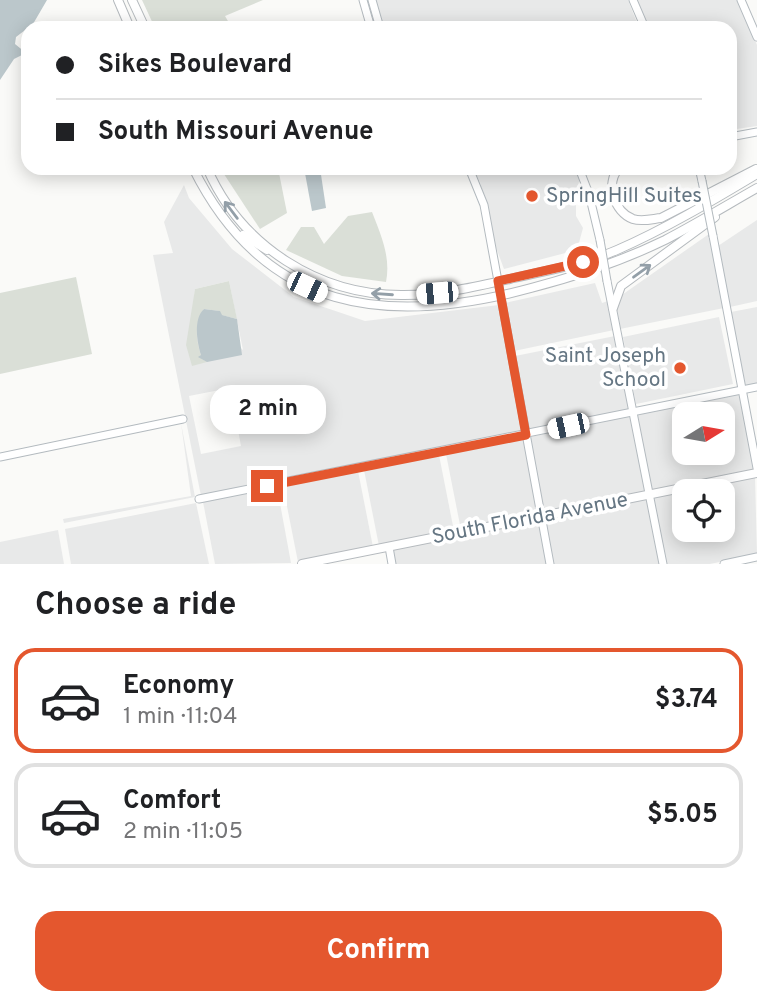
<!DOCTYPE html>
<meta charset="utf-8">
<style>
:root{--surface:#fff;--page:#f2f2f2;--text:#202124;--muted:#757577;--line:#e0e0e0;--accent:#e4572e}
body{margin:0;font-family:Overpass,sans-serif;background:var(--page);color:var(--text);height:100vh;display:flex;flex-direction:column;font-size:26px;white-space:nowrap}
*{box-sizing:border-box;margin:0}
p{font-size:23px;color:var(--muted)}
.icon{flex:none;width:38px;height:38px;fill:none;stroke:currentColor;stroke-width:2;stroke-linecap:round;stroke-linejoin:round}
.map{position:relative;height:564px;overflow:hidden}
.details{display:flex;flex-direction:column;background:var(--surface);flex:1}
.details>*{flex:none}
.top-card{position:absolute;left:21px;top:21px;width:716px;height:154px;border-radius:21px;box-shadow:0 4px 18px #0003;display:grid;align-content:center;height:154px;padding:0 35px;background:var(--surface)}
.needle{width:46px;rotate:79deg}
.buttons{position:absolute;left:672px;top:402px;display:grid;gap:14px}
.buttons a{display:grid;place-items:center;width:63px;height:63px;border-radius:14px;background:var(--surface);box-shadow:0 4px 18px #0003;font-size:35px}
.end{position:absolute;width:32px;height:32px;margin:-16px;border:9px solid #e4572e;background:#fff;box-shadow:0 0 0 4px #fff}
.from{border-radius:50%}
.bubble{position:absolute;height:49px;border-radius:21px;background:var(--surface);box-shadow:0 4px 18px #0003;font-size:23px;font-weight:700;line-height:49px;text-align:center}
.car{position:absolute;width:21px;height:42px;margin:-21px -10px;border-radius:9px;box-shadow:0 0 5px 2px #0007;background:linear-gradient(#fff 24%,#345 0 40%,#fff 0 76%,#345 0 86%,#fff 0)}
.top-card b{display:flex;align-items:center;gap:24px;height:66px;font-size:26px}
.top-card b+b{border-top:2px solid var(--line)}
.top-card i{width:18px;height:18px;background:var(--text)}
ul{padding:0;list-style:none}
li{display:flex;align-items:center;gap:21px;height:105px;margin:0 14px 10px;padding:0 21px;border:4px solid var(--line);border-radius:21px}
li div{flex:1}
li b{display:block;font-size:26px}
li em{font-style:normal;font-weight:700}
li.current{border-color:var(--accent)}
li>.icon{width:63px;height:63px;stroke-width:1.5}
h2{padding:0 35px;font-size:32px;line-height:84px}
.primary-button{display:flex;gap:14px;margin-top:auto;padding:14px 35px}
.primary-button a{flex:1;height:80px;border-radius:21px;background:var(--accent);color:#fff;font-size:28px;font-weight:700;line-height:80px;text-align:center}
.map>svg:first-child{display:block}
.built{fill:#e8e9e9;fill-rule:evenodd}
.green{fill:#dadfd7}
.water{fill:#bbc7cb}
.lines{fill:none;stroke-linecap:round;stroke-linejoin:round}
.secondary-casing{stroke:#b3babf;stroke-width:9}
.primary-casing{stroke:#b5babe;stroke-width:10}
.secondary{stroke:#fff;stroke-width:7}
.primary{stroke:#fff;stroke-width:8}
.secondary-bridge-casing{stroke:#b3babf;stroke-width:9;stroke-linecap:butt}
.secondary-bridge{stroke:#fff;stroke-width:7}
.oneway{stroke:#939fa8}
.route{stroke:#e4572e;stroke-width:9}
.poi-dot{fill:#e4572e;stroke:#fff;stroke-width:2.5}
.labels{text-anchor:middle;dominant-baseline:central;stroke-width:7;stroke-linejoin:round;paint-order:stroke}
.poi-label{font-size:21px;fill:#657683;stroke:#fff;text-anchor:start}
.street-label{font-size:21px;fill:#657683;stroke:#fff}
</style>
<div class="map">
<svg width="757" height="564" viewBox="0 0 757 564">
<rect width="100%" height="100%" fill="#fafaf8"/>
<g class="built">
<path d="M376 0H628L639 28H383Z"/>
<path d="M636 0H738L757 45V126L730 130V28H648Z"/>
<path d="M473 168H575L580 179 576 191V216L583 228 577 250 504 269 494 242 480 182Z"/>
<path d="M184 185 189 198 232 249 294 297 365 321 499 305 523 433 201 496 153 255 173 253 164 222ZM229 281 243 350 194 303 195 289ZM230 388 241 446 201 454 189 396Z"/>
<path d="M757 220V301L730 307 718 246Z"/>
<path d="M709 234 724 308 620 329 616 308 619 297Z"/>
<path d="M595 283 602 303 608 301 614 330 514 351 505 303Z"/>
<path d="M757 307V384L746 387 731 312Z"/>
<path d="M719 317 733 384 636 404 623 337Z"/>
<path d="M615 336 629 410 529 431 515 356Z"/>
<path d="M741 394 754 471 652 492 637 415ZM684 415H723V453H684Z"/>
<path d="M631 416 646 493 544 513 530 437Z"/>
<path d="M181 423 195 497 64 523 63 519 191 496Z"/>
<path d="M524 438 537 514 461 530 446 454Z"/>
<path d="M439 455 454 531 379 546 364 470Z"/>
<path d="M358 471 373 547 298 562 283 486Z"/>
<path d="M755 476 757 554 710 564H666L653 497ZM684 492H723V530H684Z"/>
<path d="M277 487 291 563 215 564 203 502Z"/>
<path d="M647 499 660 564H554L545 518Z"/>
<path d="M196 503 209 564H71L65 529Z"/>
<path d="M539 520 547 564H396L392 549Z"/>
<path d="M58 530 64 564H0V542Z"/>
</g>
<g class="green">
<path d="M142 0H263L225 16 232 28H155Z"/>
<path d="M220 168H278L287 213 260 229Z"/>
<path d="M372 212C381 235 391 257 386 282L342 276 286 250 301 227H314L324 244 348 216Z"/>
<path d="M76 277 92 354 0 374V293Z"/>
<path d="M229 281 237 319 221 315 219 311 204 309C194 322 196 340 201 355L199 357 207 362 192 366 186 345 195 289Z"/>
</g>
<g class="water">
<path d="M0 0H47L33 24 16 37 15 44 26 53 14 59 0 80Z"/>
<path d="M304 168H320L326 208 312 211Z"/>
<path d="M204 309 220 311 222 315 237 319 242 355 207 362 198 357 201 355C197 342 193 319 204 309Z"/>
</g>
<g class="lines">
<g class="secondary-casing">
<g id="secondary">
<path d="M363 0 371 28"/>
<path d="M372 0 380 28"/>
<path d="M633 0 645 28"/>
<path d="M741 0 757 37"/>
<path d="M730 137 757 132"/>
<path d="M469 168 484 205 550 564"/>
<path d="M579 168 589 194 600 240"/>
<path d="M699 168 702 181"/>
<path d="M713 236 757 468"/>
<path d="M607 281 663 564"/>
<path d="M0 457 183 419"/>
<path d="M199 499 757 387"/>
<path d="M389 547 392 564"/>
<path d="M724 564 757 557"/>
</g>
</g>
<g class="primary-casing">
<g id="primary">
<path d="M118 0 130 28"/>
<path d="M132 0 145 28"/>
<path d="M193 168C265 313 387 327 531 288 577 276 622 261 665 240 696 224 727 205 757 188"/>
<path d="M207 168C241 246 319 296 404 295 441 295 479 286 514 278 549 270 585 264 617 250 665 229 712 201 757 174"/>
<path d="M619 168C605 183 614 212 633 219 642 222 652 219 661 218L756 169"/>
<path d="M243 235 267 250"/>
<path d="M613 308 621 286 715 217"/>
<path d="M302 564 757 473"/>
</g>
</g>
<use href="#secondary" class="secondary"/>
<use href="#primary" class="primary"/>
<g class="secondary-bridge-casing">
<g id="secondary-bridge">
<path d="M702 181 713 236"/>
<path d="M600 240 607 281"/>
</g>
</g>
<use href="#secondary-bridge" class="secondary-bridge"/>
</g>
<defs><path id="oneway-shaft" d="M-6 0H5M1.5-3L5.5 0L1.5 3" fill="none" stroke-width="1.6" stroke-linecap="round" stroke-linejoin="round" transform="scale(1.75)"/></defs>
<g class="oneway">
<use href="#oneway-shaft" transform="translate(231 210) rotate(-127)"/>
<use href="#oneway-shaft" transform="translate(642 271) rotate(-36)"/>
<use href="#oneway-shaft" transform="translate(382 294) rotate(-176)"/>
</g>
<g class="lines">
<path class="route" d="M267 486 526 435 498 281 583 262"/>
</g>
<g class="poi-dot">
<circle cx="532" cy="196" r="7"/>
<circle cx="680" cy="368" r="7"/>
</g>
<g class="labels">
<g class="poi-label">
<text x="546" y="196">SpringHill Suites</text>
<text x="666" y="356" text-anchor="end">Saint Joseph<tspan x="666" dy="24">School</tspan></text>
</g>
<g class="street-label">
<text transform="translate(530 519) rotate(-11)">South Florida Avenue</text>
</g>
</g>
</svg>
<div class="buttons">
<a><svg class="needle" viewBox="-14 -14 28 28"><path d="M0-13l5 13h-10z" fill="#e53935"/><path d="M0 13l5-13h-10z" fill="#757577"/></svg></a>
<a><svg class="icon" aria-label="locate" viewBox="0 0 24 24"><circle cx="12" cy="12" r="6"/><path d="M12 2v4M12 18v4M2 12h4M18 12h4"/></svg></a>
</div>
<i class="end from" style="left:583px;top:262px"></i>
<i class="end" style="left:267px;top:486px"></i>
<div class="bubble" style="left:210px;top:385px;width:116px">2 min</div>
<i class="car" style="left:307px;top:287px;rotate:115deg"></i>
<i class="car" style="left:437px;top:293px;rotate:265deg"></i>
<i class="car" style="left:568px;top:426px;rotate:258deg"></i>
<div class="top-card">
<b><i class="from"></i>Sikes Boulevard</b>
<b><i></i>South Missouri Avenue</b>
</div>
</div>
<section class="details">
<h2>Choose a ride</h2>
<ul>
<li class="current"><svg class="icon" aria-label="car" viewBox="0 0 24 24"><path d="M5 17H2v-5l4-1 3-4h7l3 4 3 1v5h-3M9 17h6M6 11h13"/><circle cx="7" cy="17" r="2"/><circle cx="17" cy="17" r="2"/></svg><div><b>Economy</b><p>1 min · 11:04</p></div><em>$3.74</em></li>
<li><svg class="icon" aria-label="car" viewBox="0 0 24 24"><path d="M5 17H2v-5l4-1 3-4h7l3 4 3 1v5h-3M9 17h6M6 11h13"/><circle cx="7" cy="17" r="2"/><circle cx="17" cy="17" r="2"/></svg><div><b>Comfort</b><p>2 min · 11:05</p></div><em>$5.05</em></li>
</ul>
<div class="primary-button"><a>Confirm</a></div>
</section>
